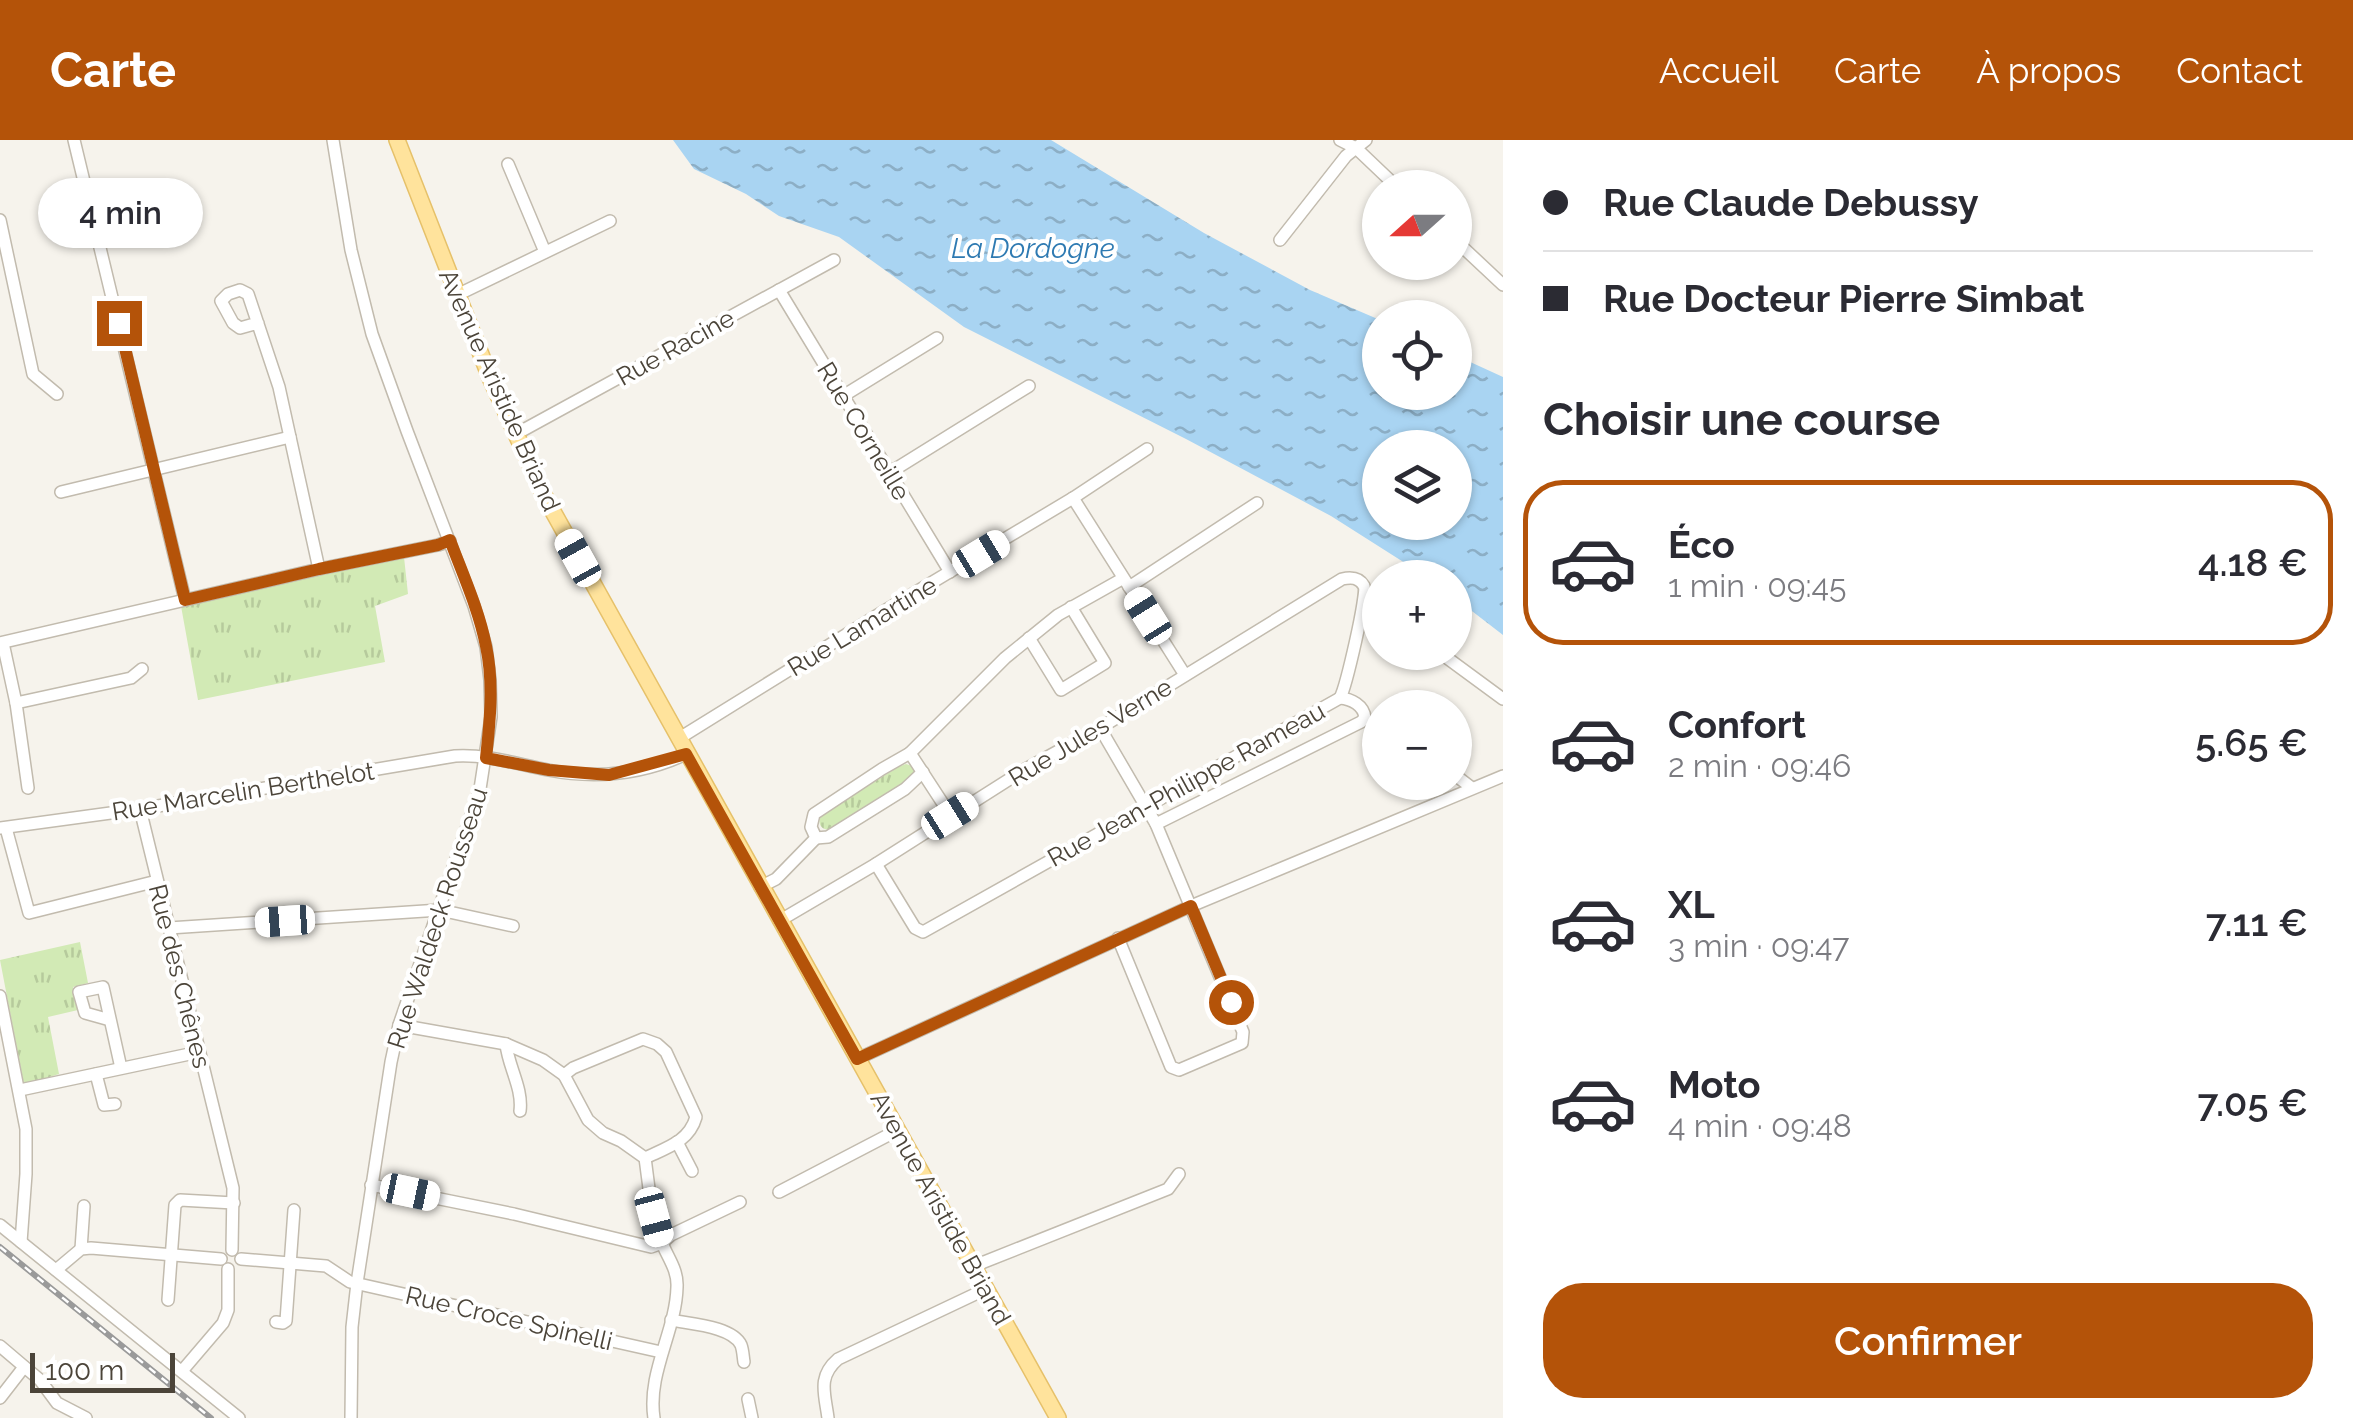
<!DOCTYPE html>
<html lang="fr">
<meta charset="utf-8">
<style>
:root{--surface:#fff;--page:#f7f7f7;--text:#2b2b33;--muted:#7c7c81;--line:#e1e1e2;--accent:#b45309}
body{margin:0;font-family:Raleway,sans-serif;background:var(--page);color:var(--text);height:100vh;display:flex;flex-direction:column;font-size:38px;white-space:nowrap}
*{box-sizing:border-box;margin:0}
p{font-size:32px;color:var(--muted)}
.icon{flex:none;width:55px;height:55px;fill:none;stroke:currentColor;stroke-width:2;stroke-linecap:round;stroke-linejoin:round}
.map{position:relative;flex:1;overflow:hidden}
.side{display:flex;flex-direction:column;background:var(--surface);width:850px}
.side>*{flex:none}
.banner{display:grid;align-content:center;height:220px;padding:0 40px;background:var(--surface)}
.needle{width:65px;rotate:249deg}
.fabs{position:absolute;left:1362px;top:30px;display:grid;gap:20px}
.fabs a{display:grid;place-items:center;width:110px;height:110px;border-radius:50%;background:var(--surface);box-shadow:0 2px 8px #0004;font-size:50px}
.scale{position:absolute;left:30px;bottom:25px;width:145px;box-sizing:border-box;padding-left:10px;border:5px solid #4b4439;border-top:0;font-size:28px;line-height:35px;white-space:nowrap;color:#4b4439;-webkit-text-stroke:8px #fff;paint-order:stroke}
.end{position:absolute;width:45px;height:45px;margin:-22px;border:12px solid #b45309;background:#fff;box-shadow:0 0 0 5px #fff}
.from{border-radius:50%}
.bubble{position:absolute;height:70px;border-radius:35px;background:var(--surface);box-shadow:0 2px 8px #0004;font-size:32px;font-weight:600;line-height:70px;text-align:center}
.car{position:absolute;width:30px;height:60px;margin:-30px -15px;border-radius:12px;box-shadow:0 0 8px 2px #0007;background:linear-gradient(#fff 24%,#345 0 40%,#fff 0 76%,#345 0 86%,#fff 0)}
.banner b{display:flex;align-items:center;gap:35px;height:95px;font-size:38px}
.banner b+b{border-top:2px solid var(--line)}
.banner i{width:25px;height:25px;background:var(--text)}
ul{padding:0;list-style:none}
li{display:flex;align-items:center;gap:30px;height:165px;margin:0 20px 15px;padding:0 20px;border:5px solid transparent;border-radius:40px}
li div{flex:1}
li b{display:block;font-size:38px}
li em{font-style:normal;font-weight:600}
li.current{border-color:var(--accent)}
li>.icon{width:90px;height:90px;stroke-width:1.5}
h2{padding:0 40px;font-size:45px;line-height:120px}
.action{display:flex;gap:20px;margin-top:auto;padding:20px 40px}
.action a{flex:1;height:115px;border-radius:40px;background:var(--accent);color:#fff;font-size:40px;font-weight:600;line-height:115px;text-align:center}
header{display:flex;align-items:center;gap:60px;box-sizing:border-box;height:140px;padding:0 50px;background:var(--accent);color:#fff}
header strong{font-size:48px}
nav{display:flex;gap:55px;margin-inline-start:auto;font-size:35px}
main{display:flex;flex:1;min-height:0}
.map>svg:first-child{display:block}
.grass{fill:url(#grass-tufts)}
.water{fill:url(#water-ripples);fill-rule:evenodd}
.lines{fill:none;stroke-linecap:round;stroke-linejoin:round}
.minor-casing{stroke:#c2bbae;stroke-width:14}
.major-casing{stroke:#e6c16a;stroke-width:18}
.minor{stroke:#fff;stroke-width:11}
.major{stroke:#ffe39c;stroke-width:15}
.rail-casing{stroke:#9a9a9a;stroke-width:6}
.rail{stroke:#fff;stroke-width:2.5;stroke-dasharray:8;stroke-linecap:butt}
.route{stroke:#b45309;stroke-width:12}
.labels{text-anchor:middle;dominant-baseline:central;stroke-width:8;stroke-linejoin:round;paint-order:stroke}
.street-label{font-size:25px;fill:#4b4439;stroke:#fff}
.water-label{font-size:28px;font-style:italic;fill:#2e7ab2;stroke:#fff}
</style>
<header>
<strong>Carte</strong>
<nav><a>Accueil</a><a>Carte</a><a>À propos</a><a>Contact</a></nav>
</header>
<main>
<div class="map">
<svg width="1503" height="1278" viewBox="0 0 1503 1278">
<defs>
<pattern id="grass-tufts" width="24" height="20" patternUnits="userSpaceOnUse" patternTransform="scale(2.5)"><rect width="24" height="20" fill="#d2eab5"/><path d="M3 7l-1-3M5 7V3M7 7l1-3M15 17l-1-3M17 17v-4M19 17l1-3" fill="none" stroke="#b6ca9c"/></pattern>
<pattern id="water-ripples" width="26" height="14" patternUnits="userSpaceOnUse" patternTransform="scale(2.5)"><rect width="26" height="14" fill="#a9d4f2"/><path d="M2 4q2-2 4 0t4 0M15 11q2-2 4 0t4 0" fill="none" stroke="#8caec5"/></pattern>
</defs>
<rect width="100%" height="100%" fill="#f6f3ec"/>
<g class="grass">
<path d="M404 417 408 454 375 466 385 522 198 560 181 466Z"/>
<path d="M906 624 912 626 915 631 913 638 831 690C821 690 817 684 821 675L898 627Z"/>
<path d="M80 802 88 843 73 847 78 870 48 877 59 934 24 945 0 820Z"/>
</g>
<path class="water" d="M673 0H1051L1204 93 1310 150 1380 180V252H1455V215L1503 237V495L1455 458V438L1427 437 1331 376 1186 299 964 187 839 97 779 76 746 54 694 29ZM1380 308H1455V382H1380Z"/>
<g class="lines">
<g class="minor-casing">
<g id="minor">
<path d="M74 0 185 460"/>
<path d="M333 0 351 110 372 194 407 291 474 466 486 507 490 540 491 577 480 649 399 885 391 922 357 1143 352 1187 351 1278"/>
<path d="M1340 0 1356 8 1398 48"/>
<path d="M508 24 545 112"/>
<path d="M0 80 33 234 57 254"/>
<path d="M1280 100 1346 16 1366 0"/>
<path d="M1455 100 1503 145"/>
<path d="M779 150 950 432"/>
<path d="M457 155 610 81"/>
<path d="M258 183 240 188 233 183 221 161 228 154 240 150 248 154 279 247 319 429"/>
<path d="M843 256 937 198"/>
<path d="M516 294 834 120"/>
<path d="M889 333 1029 246"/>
<path d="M61 352 290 297"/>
<path d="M1073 358 1185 535"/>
<path d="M1129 447 1257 363"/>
<path d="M1029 498 1061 550 1105 523 1071 467"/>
<path d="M0 503 319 429 438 405 450 401"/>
<path d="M3 503 16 563 131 538 142 529"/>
<path d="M1439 512 1503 559"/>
<path d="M16 563 28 648"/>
<path d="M1100 588 1156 684 1243 892 1242 903 1179 930 1171 927 1118 798"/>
<path d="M678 599 881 473 1073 358 1147 309"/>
<path d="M1455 635 1472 648"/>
<path d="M140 669 233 1048 232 1110"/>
<path d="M951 676 910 613 1005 518 1058 475 1122 439"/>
<path d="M0 688 140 669 455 616C486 614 517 624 548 630 595 639 643 634 686 614"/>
<path d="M6 688 29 773 157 741"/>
<path d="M816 698 828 697 905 649 923 632"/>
<path d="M876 724 915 788 923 792 1340 558C1351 559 1364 565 1365 578L1361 582 1156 684"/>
<path d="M760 747 776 739 816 698 811 687 814 674 882 629 910 613"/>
<path d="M779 781 876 724 1024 630 1100 588 1342 439C1351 437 1359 437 1364 446 1368 453 1346 547 1340 558"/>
<path d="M169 788 440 770 513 786"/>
<path d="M0 856 26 989V1034L21 1102"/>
<path d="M110 880 85 873 79 852 103 847 121 928"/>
<path d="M399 885 506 904 543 920 564 935 588 980 603 993 621 1001 645 1018C649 1046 651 1077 662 1103 668 1118 678 1130 677 1147 676 1191 647 1233 654 1278"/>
<path d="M506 904C508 926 523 948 520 971"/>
<path d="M857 919 1191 766 1503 636"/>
<path d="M96 934 104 965 115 964"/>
<path d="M564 935 573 928 643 899 657 904 666 912 696 977C689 1002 666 1008 645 1018"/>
<path d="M20 950 199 912"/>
<path d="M677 1002 692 1031"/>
<path d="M371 1045 514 1074 651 1107 662 1103 671 1095 740 1062"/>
<path d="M779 1052 898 990"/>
<path d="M0 1085 239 1278"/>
<path d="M81 1109 84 1066"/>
<path d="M241 1119 326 1126 350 1142 661 1212"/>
<path d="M974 1126 1168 1049 1179 1034"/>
<path d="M56 1130 81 1109 91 1108 221 1119"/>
<path d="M168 1160 175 1065 180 1060 234 1063"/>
<path d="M671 1180C689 1184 732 1186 741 1205 743 1210 743 1216 744 1222"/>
<path d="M276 1182 283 1183 286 1181 294 1070"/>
<path d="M0 1206 40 1240 57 1263 86 1278"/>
<path d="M182 1231 223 1183 228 1170V1129"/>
<path d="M0 1258 24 1227"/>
<path d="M748 1259 752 1278"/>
<path d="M828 1278C825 1254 817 1237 838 1219L986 1149"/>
</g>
</g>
<g class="major-casing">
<path id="major" d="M397 0 491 240 546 359 1058 1278"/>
</g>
<use href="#minor" class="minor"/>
<use href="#major" class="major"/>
<g class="rail-casing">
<path id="rail" d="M0 1107 211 1278"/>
</g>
<use href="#rail" class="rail"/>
</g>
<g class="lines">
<path class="route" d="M119 183 185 460 319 429 438 405 450 400C463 435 479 470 486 506 494 543 490 581 486 618L549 630 609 635 686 614 857 919 1191 766 1231 862"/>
</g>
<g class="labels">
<g class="street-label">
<text transform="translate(675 207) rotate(-29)">Rue Racine</text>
<text transform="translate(500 250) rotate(66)">Avenue Aristide Briand</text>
<text transform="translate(864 291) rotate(59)">Rue Corneille</text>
<text transform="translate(862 486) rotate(-31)">Rue Lamartine</text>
<text transform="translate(1090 592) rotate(-31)">Rue Jules Verne</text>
<text transform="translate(1186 644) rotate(-29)">Rue Jean-Philippe Rameau</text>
<text transform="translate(243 651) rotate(-9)">Rue Marcelin Berthelot</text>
<text transform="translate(437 778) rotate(-72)">Rue Waldeck Rousseau</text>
<text transform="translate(180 836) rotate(76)">Rue des Chênes</text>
<text transform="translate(941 1068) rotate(61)">Avenue Aristide Briand</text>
<text transform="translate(509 1178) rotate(13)">Rue Croce Spinelli</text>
</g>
<g class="water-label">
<text x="1033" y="108">La Dordogne</text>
</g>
</g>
</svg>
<div class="fabs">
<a><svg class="needle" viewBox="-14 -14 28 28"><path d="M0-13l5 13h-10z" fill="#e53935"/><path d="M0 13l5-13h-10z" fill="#7c7c81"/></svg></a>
<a><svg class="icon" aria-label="locate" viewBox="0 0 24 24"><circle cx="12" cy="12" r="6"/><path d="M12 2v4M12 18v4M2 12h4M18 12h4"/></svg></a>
<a><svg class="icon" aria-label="layers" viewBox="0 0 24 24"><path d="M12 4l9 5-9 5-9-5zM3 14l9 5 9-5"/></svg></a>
<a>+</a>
<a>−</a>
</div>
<div class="scale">100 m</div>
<i class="end from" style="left:1231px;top:862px"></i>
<i class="end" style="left:119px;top:183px"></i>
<div class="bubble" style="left:38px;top:38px;width:165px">4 min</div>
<i class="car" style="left:981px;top:414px;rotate:59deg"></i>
<i class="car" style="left:578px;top:418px;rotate:331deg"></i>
<i class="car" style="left:1148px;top:476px;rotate:328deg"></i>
<i class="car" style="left:950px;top:676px;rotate:58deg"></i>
<i class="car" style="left:285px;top:781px;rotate:266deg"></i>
<i class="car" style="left:410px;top:1052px;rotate:102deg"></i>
<i class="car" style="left:654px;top:1077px;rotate:165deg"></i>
</div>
<section class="side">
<div class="banner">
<b><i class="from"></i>Rue Claude Debussy</b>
<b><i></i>Rue Docteur Pierre Simbat</b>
</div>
<h2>Choisir une course</h2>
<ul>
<li class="current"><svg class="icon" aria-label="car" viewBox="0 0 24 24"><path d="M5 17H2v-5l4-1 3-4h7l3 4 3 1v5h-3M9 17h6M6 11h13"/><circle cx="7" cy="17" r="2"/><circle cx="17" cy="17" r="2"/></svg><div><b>Éco</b><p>1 min · 09:45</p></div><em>4.18 €</em></li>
<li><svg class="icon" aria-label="car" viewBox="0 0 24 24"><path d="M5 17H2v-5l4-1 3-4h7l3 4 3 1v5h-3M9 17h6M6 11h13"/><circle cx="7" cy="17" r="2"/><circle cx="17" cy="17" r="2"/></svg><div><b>Confort</b><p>2 min · 09:46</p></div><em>5.65 €</em></li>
<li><svg class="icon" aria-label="car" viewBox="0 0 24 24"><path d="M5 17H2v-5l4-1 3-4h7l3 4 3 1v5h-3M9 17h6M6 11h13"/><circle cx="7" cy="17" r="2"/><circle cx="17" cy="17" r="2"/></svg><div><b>XL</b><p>3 min · 09:47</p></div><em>7.11 €</em></li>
<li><svg class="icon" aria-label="car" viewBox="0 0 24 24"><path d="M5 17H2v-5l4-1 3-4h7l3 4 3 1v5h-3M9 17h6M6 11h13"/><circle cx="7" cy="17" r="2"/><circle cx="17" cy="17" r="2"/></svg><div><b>Moto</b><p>4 min · 09:48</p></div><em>7.05 €</em></li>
</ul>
<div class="action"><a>Confirmer</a></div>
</section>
</main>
